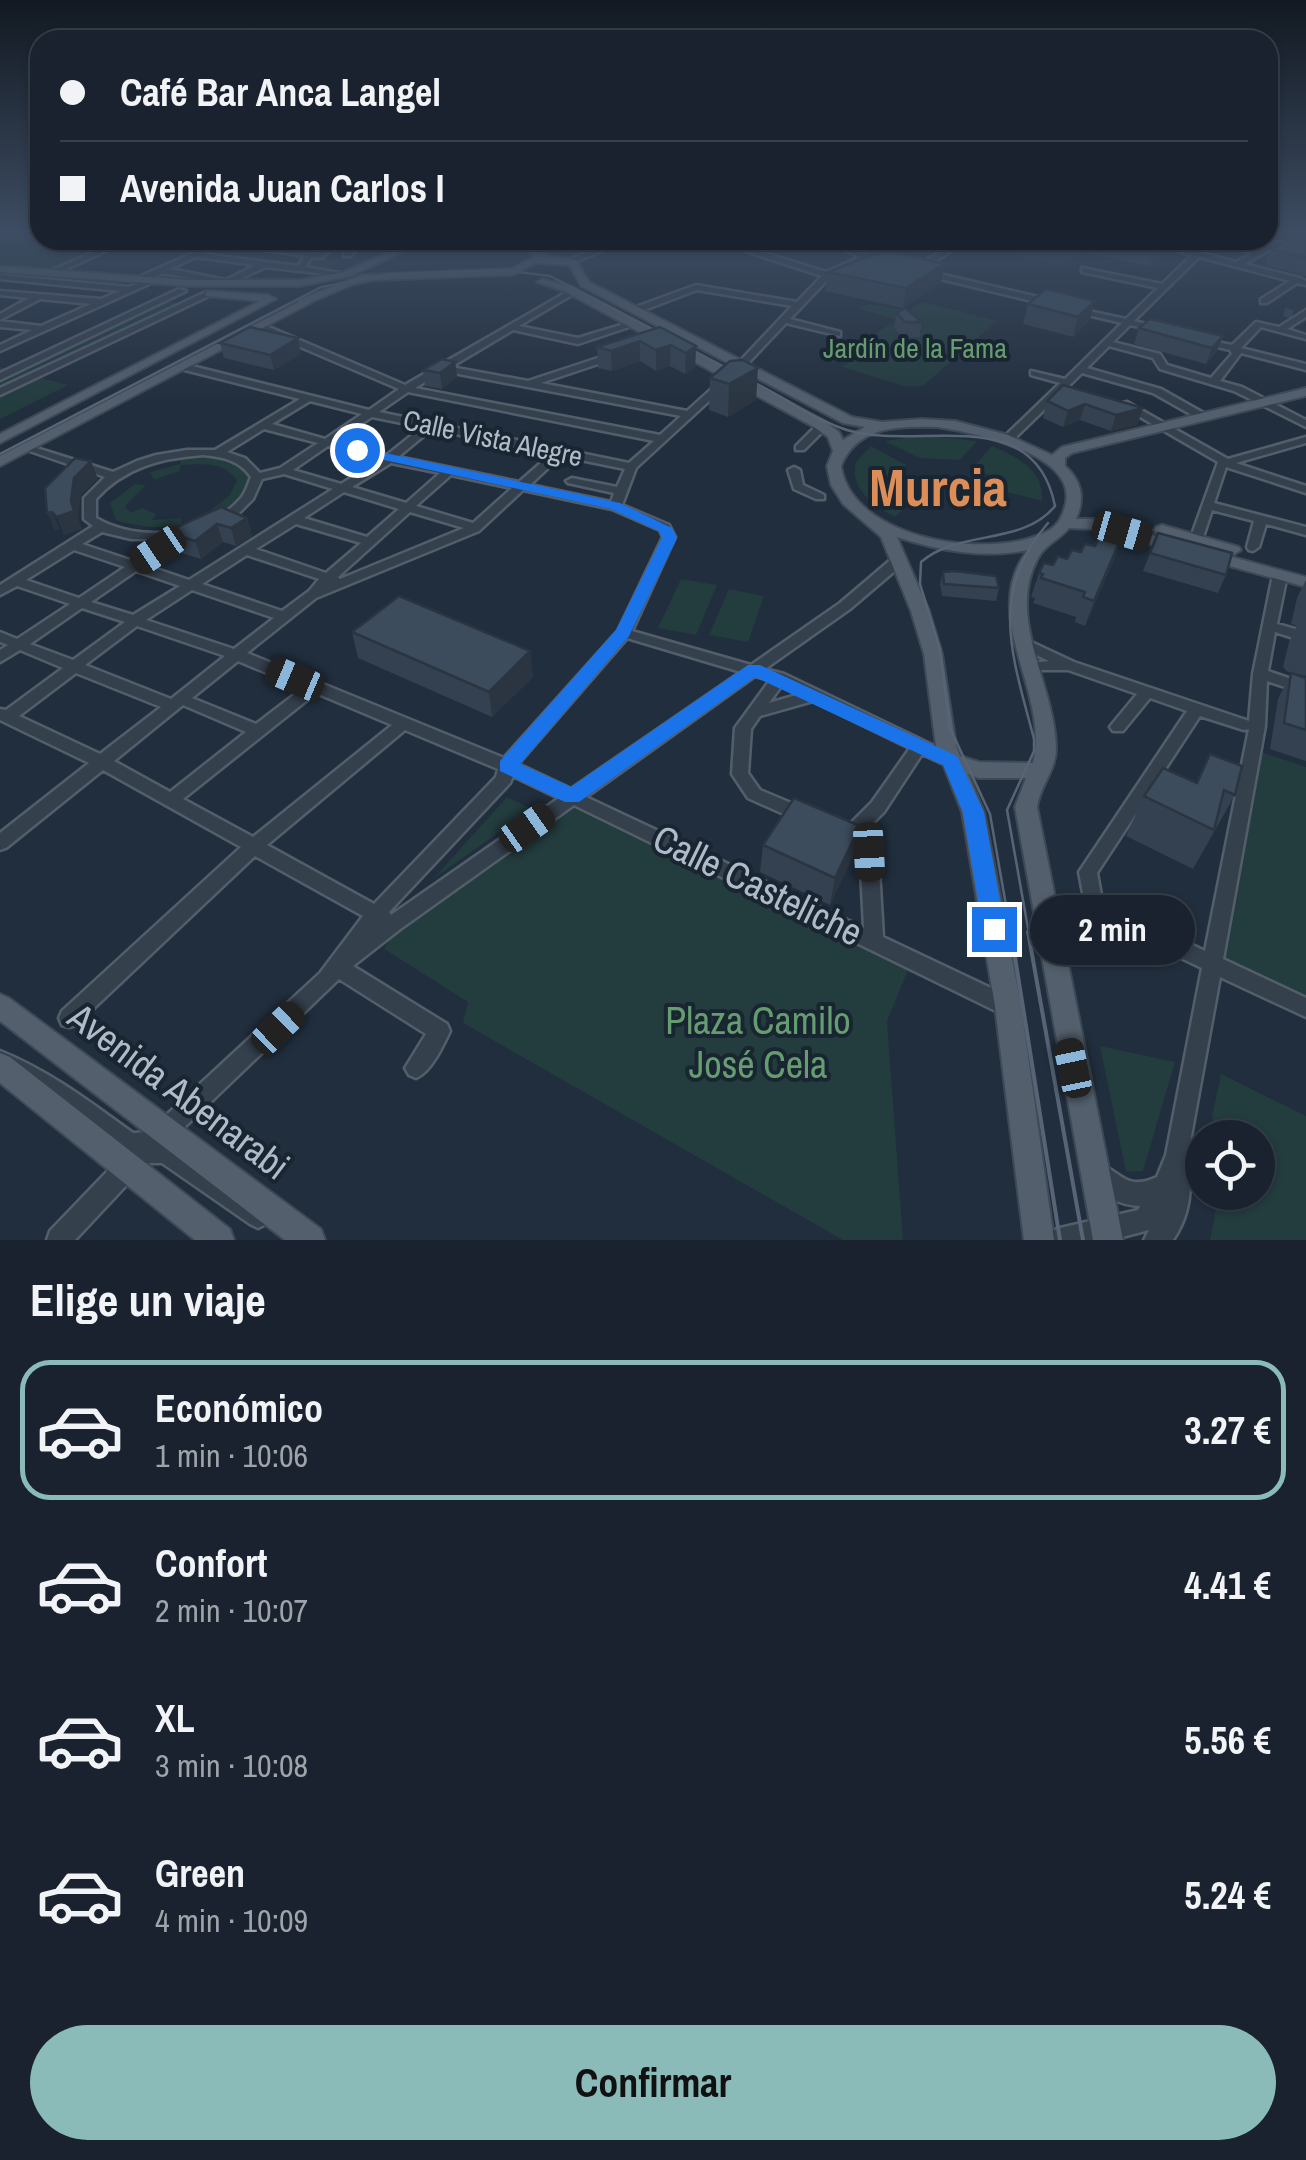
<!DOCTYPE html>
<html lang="es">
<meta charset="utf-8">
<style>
:root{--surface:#19222e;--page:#222a36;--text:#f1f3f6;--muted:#9fa4aa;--line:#373f4a;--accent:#8bbbb9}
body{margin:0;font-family:"Archivo Narrow",sans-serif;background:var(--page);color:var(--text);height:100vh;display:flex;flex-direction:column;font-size:38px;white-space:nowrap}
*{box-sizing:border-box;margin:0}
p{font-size:32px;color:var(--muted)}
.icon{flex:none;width:55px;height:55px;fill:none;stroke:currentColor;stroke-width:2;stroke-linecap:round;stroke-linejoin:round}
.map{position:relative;height:1240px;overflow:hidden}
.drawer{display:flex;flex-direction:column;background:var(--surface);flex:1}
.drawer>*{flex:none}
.banner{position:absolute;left:30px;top:30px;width:1248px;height:220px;border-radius:30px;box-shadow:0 2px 8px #0004,0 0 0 2px var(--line);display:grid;align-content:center;height:220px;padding:0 30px;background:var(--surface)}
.tools{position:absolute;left:1185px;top:1120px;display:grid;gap:20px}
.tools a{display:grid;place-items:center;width:90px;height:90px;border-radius:50%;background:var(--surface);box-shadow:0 2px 8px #0004,0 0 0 2px var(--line);font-size:50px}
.end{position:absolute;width:45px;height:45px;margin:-22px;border:12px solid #1a73e8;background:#fff;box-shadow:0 0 0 5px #fff}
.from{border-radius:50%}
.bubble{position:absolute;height:70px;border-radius:35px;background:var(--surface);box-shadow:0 2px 8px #0004,0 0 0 2px var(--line);font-size:32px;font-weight:800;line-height:70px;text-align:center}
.car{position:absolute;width:30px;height:60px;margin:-30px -15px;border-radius:12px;box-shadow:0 0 8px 2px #0007;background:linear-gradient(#222 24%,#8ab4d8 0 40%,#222 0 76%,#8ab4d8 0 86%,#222 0)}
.banner b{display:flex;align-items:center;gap:35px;height:95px;font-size:38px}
.banner b+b{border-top:2px solid var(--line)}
.banner i{width:25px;height:25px;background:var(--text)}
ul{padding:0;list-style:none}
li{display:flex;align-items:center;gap:30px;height:140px;margin:0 20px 15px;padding:0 10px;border:5px solid transparent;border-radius:30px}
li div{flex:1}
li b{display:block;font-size:38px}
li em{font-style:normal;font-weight:800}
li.selected{border-color:var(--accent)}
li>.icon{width:90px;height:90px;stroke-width:1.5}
h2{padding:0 30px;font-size:45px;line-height:120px}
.primary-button{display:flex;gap:20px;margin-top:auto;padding:20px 30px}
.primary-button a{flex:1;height:115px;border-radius:60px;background:var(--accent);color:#111;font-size:40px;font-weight:800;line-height:115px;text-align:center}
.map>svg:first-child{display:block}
.green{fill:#233c3e}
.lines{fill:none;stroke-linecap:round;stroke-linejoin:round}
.minor-tunnel{stroke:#364352;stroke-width:9;stroke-dasharray:9 4;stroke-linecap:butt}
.minor-casing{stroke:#535e6b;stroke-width:5}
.major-casing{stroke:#3e4956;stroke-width:4}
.minor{fill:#35404d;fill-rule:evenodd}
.major{fill:#535f6d;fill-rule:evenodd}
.tram-far1{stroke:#566475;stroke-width:2.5}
.tram{stroke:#566475;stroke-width:4}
.wall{fill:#344150}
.shaded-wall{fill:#2a3541}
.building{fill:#3c4c5d;stroke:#2a3541;stroke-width:2.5}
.route{fill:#1a73e8}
.labels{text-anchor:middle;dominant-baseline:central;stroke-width:8;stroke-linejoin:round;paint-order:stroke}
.far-park-label{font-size:28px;fill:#659c70;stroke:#1a2532}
.far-street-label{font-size:28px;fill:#b0bbc9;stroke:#1a2532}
.near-street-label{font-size:38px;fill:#b0bbc9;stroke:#1a2532}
.near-park-label{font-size:38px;fill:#659c70;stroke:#1a2532}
.town-label{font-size:52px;font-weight:bold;fill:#dc8d58;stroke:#1a2532}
</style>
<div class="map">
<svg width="1306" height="1240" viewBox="0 0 1306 1240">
<rect width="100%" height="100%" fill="#212e3d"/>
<g class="green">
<path d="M9 232 40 235V240L113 243 61 270 0 264V236Z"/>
<path d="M236 240H340L320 258 343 261 327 269 305 266 310 251 230 242Z"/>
<path d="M1054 240H1062L1056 246 1058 250 1079 253 1058 266 1037 260 1048 254 1035 260 1012 253 1034 241 1048 244Z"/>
<path d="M163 301 183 304 34 376 68 385 0 419V367L12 370Z"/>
<path d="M922 302 997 321 923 386H904L842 367 857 357 831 363 896 320 857 308 870 304 909 311Z"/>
<path d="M922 435 977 441 960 460 919 458 885 441Z"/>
<path d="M871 446 906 465 901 480 918 496 895 517C874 505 849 490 856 462Z"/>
<path d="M992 446C1016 456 1045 470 1042 501L995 489V481L975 465Z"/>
<path d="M181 458 215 457 241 464 251 479C234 529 159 535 116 520L110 503 135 484 146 485 125 506 130 513 142 508 156 514 152 520 181 518 182 524 215 513 211 510 230 495 237 480C223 461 203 464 181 465L179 471 154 480 150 472 180 464Z"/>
<path d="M681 579 717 585 696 635 658 628Z"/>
<path d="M729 589 764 596 748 642 709 635Z"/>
<path d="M1252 749 1306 767V1008L1220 969Z"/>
<path d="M507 797 532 809 433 879Z"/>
<path d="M573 806 908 970 887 1021 903 1240H843L463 1023 468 1002 384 949 389 940Z"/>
<path d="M1100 1046 1175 1062 1143 1171 1126 1172Z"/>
<path d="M1221 1074 1306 1116V1240H1210L1219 1193 1258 1192V1138L1218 1137 1212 1117Z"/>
</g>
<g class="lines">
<path class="minor-tunnel" d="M1284 312 1298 316"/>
<g class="minor-casing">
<g id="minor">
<path d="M115 240 128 241 51 276 44 274 116 242Z"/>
<path d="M149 240 213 245 223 240H233L317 253 332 240H340L322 258 312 257 305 267 346 274 342 276 266 267 227 285 163 273 147 280 150 282 149 284 0 351V345L32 330 0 327V321L41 326 91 304 40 299 0 320V314L29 298 0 295V291L101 299 120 291 0 279V275L129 287 141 281 138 279 139 277 204 248ZM226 244 305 256 298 266 204 254ZM196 257 256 265 226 280 170 269Z"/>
<path d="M358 240H366L350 256H344V252Z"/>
<path d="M389 240H405L419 244 415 246Z"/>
<path d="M616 240H627L573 263 566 261Z"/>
<path d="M711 240H723L826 272 860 257 823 240H833L865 254 879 240H887L871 257V260L830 277 790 319 840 332V336L786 323 734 378 636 468 622 505 669 525 675 537 632 631 751 665 840 603 894 557H904L905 560 904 563 850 609 765 669 784 674 957 757 959 761 957 765 951 767 922 754 884 812 862 834 872 839 878 852 883 937 1014 999 1017 1006 1014 1013 1007 1015 1000 1013 574 805 399 930 353 966 447 1024 450 1031C443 1046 431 1072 416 1078L409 1075 405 1068 426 1034 339 979 169 1142 266 1208 270 1216 266 1224 258 1228 250 1224 162 1163H147L75 1240H47L50 1231 124 1154 44 1095 0 1071V1051C50 1071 90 1102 133 1133L148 1132 320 973 363 916 255 856 76 1025 69 1027 62 1025 59 1018 62 1011 241 847 103 770 6 848 0 850V833L89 763 0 720V709L6 710 63 668 20 650 0 662V650L8 645 0 642V632L17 639 70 604 17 586 0 595V585L93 526 84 519V498L105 477 21 448 26 445 30 446 113 472 137 461 156 455 187 450H215L300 399 177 368V364L180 363 369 410 399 389 256 328V324H262L405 385 572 289 576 291 575 293 519 326 578 338 634 321 638 324 578 344 513 330 451 367 528 381 613 353 618 356 616 358 541 383 687 411 728 374 792 306 697 290 639 312H633V308L696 285 797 302 822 276ZM443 371 681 416 660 435 415 388ZM408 392 654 441 629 463 379 412ZM310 401 362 414 325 439 272 424ZM372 417 422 427 387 455 335 441ZM264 429 318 443 280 468 260 473 245 458 227 452ZM432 429 551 454 519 482 398 457ZM328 446 380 460 341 484 293 470ZM203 455C223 457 239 460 251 477 248 484 246 492 241 498 208 537 138 543 96 518V499C125 467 162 458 203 455ZM561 456 625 469 617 487 572 478 566 481 568 483 614 493 611 502 530 485ZM391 463 440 473 406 503 352 487ZM284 474 333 489 189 580 145 565 184 537 215 527 237 515 253 499 262 479ZM451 475 512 488 473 523 416 506ZM523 490 612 509 660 530 663 537 618 631 504 758 247 653 316 598 479 531ZM344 492 399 509 367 537 304 518ZM410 512 464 528 340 579 338 577ZM296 524 361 543 326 573 256 549ZM102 532 131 539H167L133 561 82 544ZM74 550 125 567 79 598 26 580ZM247 555 319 579 309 591 282 611 202 584ZM136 571 180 586 133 615 91 602ZM192 590 274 618 234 649 146 620ZM82 608 125 622 73 660 30 644ZM137 626 225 656 171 699 85 665ZM627 638 741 672 571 789 518 764ZM238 661 303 688 256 724 192 698ZM76 673 161 707 100 754 19 716ZM755 676 770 680 735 728 732 774 748 798 804 823 810 821 813 816 810 811 760 790 748 773 751 729 760 716 813 701 910 748 872 802 847 827 842 825 836 827 833 832 836 837 859 848 860 852 864 928 586 797ZM782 685 800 694 769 703ZM316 693 392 725 253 837 183 799ZM183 705 246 732 170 792 114 761ZM405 730 498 769 496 777 374 904 267 845ZM513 776 559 798 391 915 389 912 510 783Z"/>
<path d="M750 240 790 245 802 240H813L791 249 753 244H750Z"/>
<path d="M919 240H932L953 245 961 240H970L917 272H914V268L947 248Z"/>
<path d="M1139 240H1152L1236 262 1253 253 1195 241 1206 240 1260 249 1276 242 1306 244V248L1277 246 1244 264 1300 278 1306 281V285L1297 283 1267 303H1261V299L1290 281 1199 257 1134 321 1162 328V332L1130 325 1113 342 1160 354 1167 365 1211 378 1232 354 1230 350 1201 343V339L1232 345 1256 322 1279 327 1306 310V317L1287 329 1306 335V339L1261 327 1241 348 1306 364V370L1241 353 1220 381 1242 387 1306 420V427L1234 391 1160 369 1153 358 1109 346 1087 368 1161 389 1207 415V419H1199L1153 393 1082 373 1013 440H1005V436L1060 383 1031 375V371L1065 379 1122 323 1075 312V308L1126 319 1158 288 1082 272V268L1162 284 1192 255Z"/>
<path d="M927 271 1055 301 1056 303 1052 306 924 275 923 273Z"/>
<path d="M179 289 186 291 0 380V373Z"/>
<path d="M206 292 213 294 0 395V388Z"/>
<path d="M1127 402 1228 459 1306 437V443L1236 463 1306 486V493L1226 467 1214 503 1306 527V535L1266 524 1259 547 1253 551 1249 550 1247 547 1254 521 1212 510 1202 540 1196 544 1192 543 1190 540 1218 462 1123 407V403Z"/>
<path d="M822 423 826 424V428L804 450H796V446L818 424Z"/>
<path d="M794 467 800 470 803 485 824 495V499H816L794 489 788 470Z"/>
<path d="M1280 571 1287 575 1277 624 1306 632V642L1275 632 1268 671 1306 684V694L1267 681 1265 726 1223 959 1306 998V1017L1220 977 1187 1158C1193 1187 1190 1215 1173 1240H1144L1149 1230 1111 1240H1048L1051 1231 1060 1228 1138 1210 1140 1206C1119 1205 1096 1194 1087 1174L1090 1166 1098 1163C1123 1173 1126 1191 1157 1177L1166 1155 1202 968 1118 928 1085 904 1079 872 1187 711 1150 698 1123 731H1113L1110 727 1113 723 1137 694 1068 670H1024L1022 667 1024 664 1049 661 1017 646 1015 643 1017 640H1027L1074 662 1249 721 1253 674 1273 575ZM1200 716 1244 730 1249 729 1205 951 1132 916 1101 895 1097 873Z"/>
</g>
</g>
<g class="major-casing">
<g id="major">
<path d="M416 240H428L351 276 300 286H188L0 272V266L188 280H300L344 272Z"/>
<path d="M515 240C529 240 529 245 540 252 551 258 562 258 576 260L589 282 852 417 882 422 922 419 955 421 1008 435 1052 455 1062 447 1306 388V396L1072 453 1065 458V466C1082 481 1085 499 1076 519H1093L1181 543 1183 546 1175 551 1093 529 1069 528C1059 540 1044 545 1037 560 1006 620 1056 687 1056 749 1056 770 1040 786 1037 807L1123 1240H1093L1015 807 1026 778H979L968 774 984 812 1021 1006 1054 1240H1024L995 1006 962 812 936 746 924 654 911 611 881 537 843 504 831 485 827 466 833 451 828 437 814 427 564 291 537 282 542 279 572 287 824 421 839 432 843 440 865 427 843 423 581 286 569 265 535 263 513 275 375 280 354 284 316 300 0 466V456L297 303 298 300 361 275 511 269 535 257ZM937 427C971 432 1075 453 1066 502 1064 512 1060 523 1051 529 998 562 852 542 841 466 857 426 899 426 937 427ZM897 537C940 551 983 559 1028 550 977 614 1051 695 1033 763L979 762 960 756 956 746 942 654 929 611Z"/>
<path d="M210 291 268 295 276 299 0 443V434L260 301 206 296V292Z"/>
<path d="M1162 525 1239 547 1241 550 1233 555 1156 533 1154 530 1156 527Z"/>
<path d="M1210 551 1306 577V587L1204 559 1202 556Z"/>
<path d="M0 994 9 998 321 1229 325 1240H285L0 1021Z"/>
<path d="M0 1053 10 1057 230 1229 234 1240H195L0 1083Z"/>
</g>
</g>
<use href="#minor" class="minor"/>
<use href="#major" class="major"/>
<g class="tram-far1">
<path d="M0 454 321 287 392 274 503 270 550 276C620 312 690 349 759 385 787 399 817 421 847 430 918 452 1034 400 1055 506 1023 546 959 529 921 562L920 584 940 649 950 728 990 814 1011 934"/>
<path d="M1029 934 1007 810 1034 751V739C1013 658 987 593 1048 523"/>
</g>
<g class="tram">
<path d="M1011 932 1060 1240"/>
<path d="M1028 932 1083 1240"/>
</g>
</g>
<g class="wall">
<path d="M1306 236V276L1265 265 1271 249Z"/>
<path d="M1077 240H1166L1161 257 1149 266 1074 250Z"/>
<path d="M944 264 941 282 903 308 825 291 828 272Z"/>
<path d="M1028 304 1090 320 1073 337 1023 324Z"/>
<path d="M897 313 922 322 919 337H902L894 328Z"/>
<path d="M660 327 696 346 695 367 685 374 670 366 656 371 640 361 612 371 598 368 597 347Z"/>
<path d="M1139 328 1223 336 1217 351 1206 364 1134 344Z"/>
<path d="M220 343 301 354 274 370 224 358Z"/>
<path d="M442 359 455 362 457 377 442 389 425 386 423 370Z"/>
<path d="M730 361 756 400 728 417 709 410 710 378Z"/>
<path d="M1047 401 1143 408 1137 425 1111 431 1080 420 1063 427 1043 418Z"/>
<path d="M247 518 252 536 236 546 223 542 201 559 172 550 166 532Z"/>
<path d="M1158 533 1226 575 1218 593 1143 571Z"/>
<path d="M1121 538 1113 562 1085 626 1075 622 1076 617 1033 603 1035 598 1031 597 1039 573 1095 546Z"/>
<path d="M943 572 999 588 996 601 942 596 940 584Z"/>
<path d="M1306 580V676L1288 672 1283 667 1289 642 1297 626 1291 624 1297 598Z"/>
<path d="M352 632 530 651 533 677 492 717 358 658Z"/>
<path d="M1291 673 1306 678V761L1270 749 1278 699Z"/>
<path d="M1197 782 1235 795 1193 869 1126 836 1144 796Z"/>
<path d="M763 845 855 852 830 905 760 872Z"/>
</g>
<g class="shaded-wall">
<path d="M1166 240 1161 257 1149 266 1155 248Z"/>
<path d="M944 264 941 282 903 308 906 288Z"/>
<path d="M1095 301 1090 320 1073 337 1078 317Z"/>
<path d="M1223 336 1217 351 1206 364 1212 348Z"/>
<path d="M298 338 301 354 274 370 270 355Z"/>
<path d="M640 341V361L612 371 611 351Z"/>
<path d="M671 345 670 366 656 371V350Z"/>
<path d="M696 346 695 367 685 374 686 353Z"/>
<path d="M455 362 457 377 442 389 440 373Z"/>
<path d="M758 368 756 400 728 417 729 384Z"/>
<path d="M1085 404 1080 420 1063 427 1068 411Z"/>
<path d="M1143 408 1137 425 1111 431 1116 415Z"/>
<path d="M91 461 98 479 81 495 78 518 82 529 64 535 57 517 71 501 74 478Z"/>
<path d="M52 512 60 529 55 531 47 513Z"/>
<path d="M247 518 252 536 236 546 231 528Z"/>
<path d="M217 524 223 542 201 559 195 541Z"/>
<path d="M1121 538 1113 562 1085 626 1094 601Z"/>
<path d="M530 651 533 677 492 717 489 692Z"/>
<path d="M860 826 855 852 830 905 835 878Z"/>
</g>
<g class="building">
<path d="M1297 235 1306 236V258L1271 249Z"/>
<path d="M1117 240H1165L1155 248Z"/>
<path d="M886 250 944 264 906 288 828 272Z"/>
<path d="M1046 289 1095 301 1078 317 1028 304Z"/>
<path d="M905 308 922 322H905L897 313Z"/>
<path d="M1150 319 1223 336 1212 348 1139 328Z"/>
<path d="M250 327 298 338 270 355 220 343Z"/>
<path d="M660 327 696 346 686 353 671 345 656 350 640 341 611 351 597 347Z"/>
<path d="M442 359 455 362 440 373 423 370Z"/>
<path d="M743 360 758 368 729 384 710 378 730 361Z"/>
<path d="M1063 385 1143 408 1116 415 1085 404 1068 411 1047 401Z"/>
<path d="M75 458 91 461 74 478 71 501 74 511 57 517 52 512 47 513 45 488Z"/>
<path d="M221 507 247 518 231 528 217 524 195 541 166 532Z"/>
<path d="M1158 533 1232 553 1226 575 1150 553Z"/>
<path d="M1099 537 1121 538 1094 601 1083 597 1085 592 1041 578 1043 574 1039 573 1044 563 1053 565 1058 556 1067 559 1072 550 1081 552 1085 544 1095 546Z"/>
<path d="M954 571 996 576 999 588 944 584 943 572Z"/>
<path d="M399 596 530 651 489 692 352 632Z"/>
<path d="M1291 673 1306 678V730L1284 723Z"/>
<path d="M1210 754 1242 766 1235 795 1224 790 1214 830 1144 796 1163 768 1197 783Z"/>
<path d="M794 798 860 826 835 878 763 845Z"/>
</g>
<linearGradient id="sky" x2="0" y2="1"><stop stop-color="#121922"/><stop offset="0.57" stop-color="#3d4c62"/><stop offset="1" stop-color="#3d4c62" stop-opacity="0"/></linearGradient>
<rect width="1306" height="405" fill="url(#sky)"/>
<path class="route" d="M357 447 620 503 672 528 677 538 629 636 520 764 571 787 748 665H760L957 756 984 812 1005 929 1002 936 994 938 983 929 963 812 943 765 755 677 579 802H565L500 771V761L616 630 662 538 659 531 611 509 352 453Z"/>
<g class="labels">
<g class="far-park-label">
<text x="915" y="348">Jardín de la Fama</text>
</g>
<g class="far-street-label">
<text transform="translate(493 438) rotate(12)">Calle Vista Alegre</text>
</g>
<g class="near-street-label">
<text transform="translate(758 885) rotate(26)">Calle Casteliche</text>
<text transform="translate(179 1091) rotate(37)">Avenida Abenarabi</text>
</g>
<g class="near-park-label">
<text x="758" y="1020">Plaza Camilo<tspan x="758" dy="44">José Cela</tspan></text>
</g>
<g class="town-label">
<text x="938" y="487">Murcia</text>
</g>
</g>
</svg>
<div class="tools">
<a><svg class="icon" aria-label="locate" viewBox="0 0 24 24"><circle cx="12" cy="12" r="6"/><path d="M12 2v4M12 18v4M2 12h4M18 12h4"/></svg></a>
</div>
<i class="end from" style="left:357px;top:450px"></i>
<i class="end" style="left:994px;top:929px"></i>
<div class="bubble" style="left:1030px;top:895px;width:165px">2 min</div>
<i class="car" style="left:1122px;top:531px;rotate:106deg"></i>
<i class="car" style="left:158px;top:550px;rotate:236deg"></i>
<i class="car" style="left:295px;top:679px;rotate:293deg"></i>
<i class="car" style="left:527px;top:828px;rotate:55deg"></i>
<i class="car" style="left:869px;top:852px;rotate:177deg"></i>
<i class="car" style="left:278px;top:1028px;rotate:46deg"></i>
<i class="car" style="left:1073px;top:1068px;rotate:348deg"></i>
<div class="banner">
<b><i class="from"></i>Café Bar Anca Langel</b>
<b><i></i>Avenida Juan Carlos I</b>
</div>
</div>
<section class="drawer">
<h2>Elige un viaje</h2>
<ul>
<li class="selected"><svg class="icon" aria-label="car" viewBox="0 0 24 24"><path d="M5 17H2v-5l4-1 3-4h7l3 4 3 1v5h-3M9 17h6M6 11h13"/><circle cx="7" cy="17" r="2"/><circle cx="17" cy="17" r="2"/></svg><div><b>Económico</b><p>1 min · 10:06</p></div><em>3.27 €</em></li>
<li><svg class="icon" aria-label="car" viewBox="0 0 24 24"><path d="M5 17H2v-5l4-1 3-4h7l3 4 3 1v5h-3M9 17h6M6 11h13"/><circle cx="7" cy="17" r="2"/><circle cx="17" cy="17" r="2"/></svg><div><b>Confort</b><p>2 min · 10:07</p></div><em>4.41 €</em></li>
<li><svg class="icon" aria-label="car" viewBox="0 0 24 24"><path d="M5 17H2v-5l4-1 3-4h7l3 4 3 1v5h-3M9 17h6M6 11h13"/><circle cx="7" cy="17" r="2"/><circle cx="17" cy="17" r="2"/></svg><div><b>XL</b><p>3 min · 10:08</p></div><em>5.56 €</em></li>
<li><svg class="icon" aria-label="car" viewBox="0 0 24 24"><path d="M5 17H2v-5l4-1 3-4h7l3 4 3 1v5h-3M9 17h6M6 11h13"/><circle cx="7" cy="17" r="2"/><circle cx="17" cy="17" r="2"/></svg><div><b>Green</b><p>4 min · 10:09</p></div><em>5.24 €</em></li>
</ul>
<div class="primary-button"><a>Confirmar</a></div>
</section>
